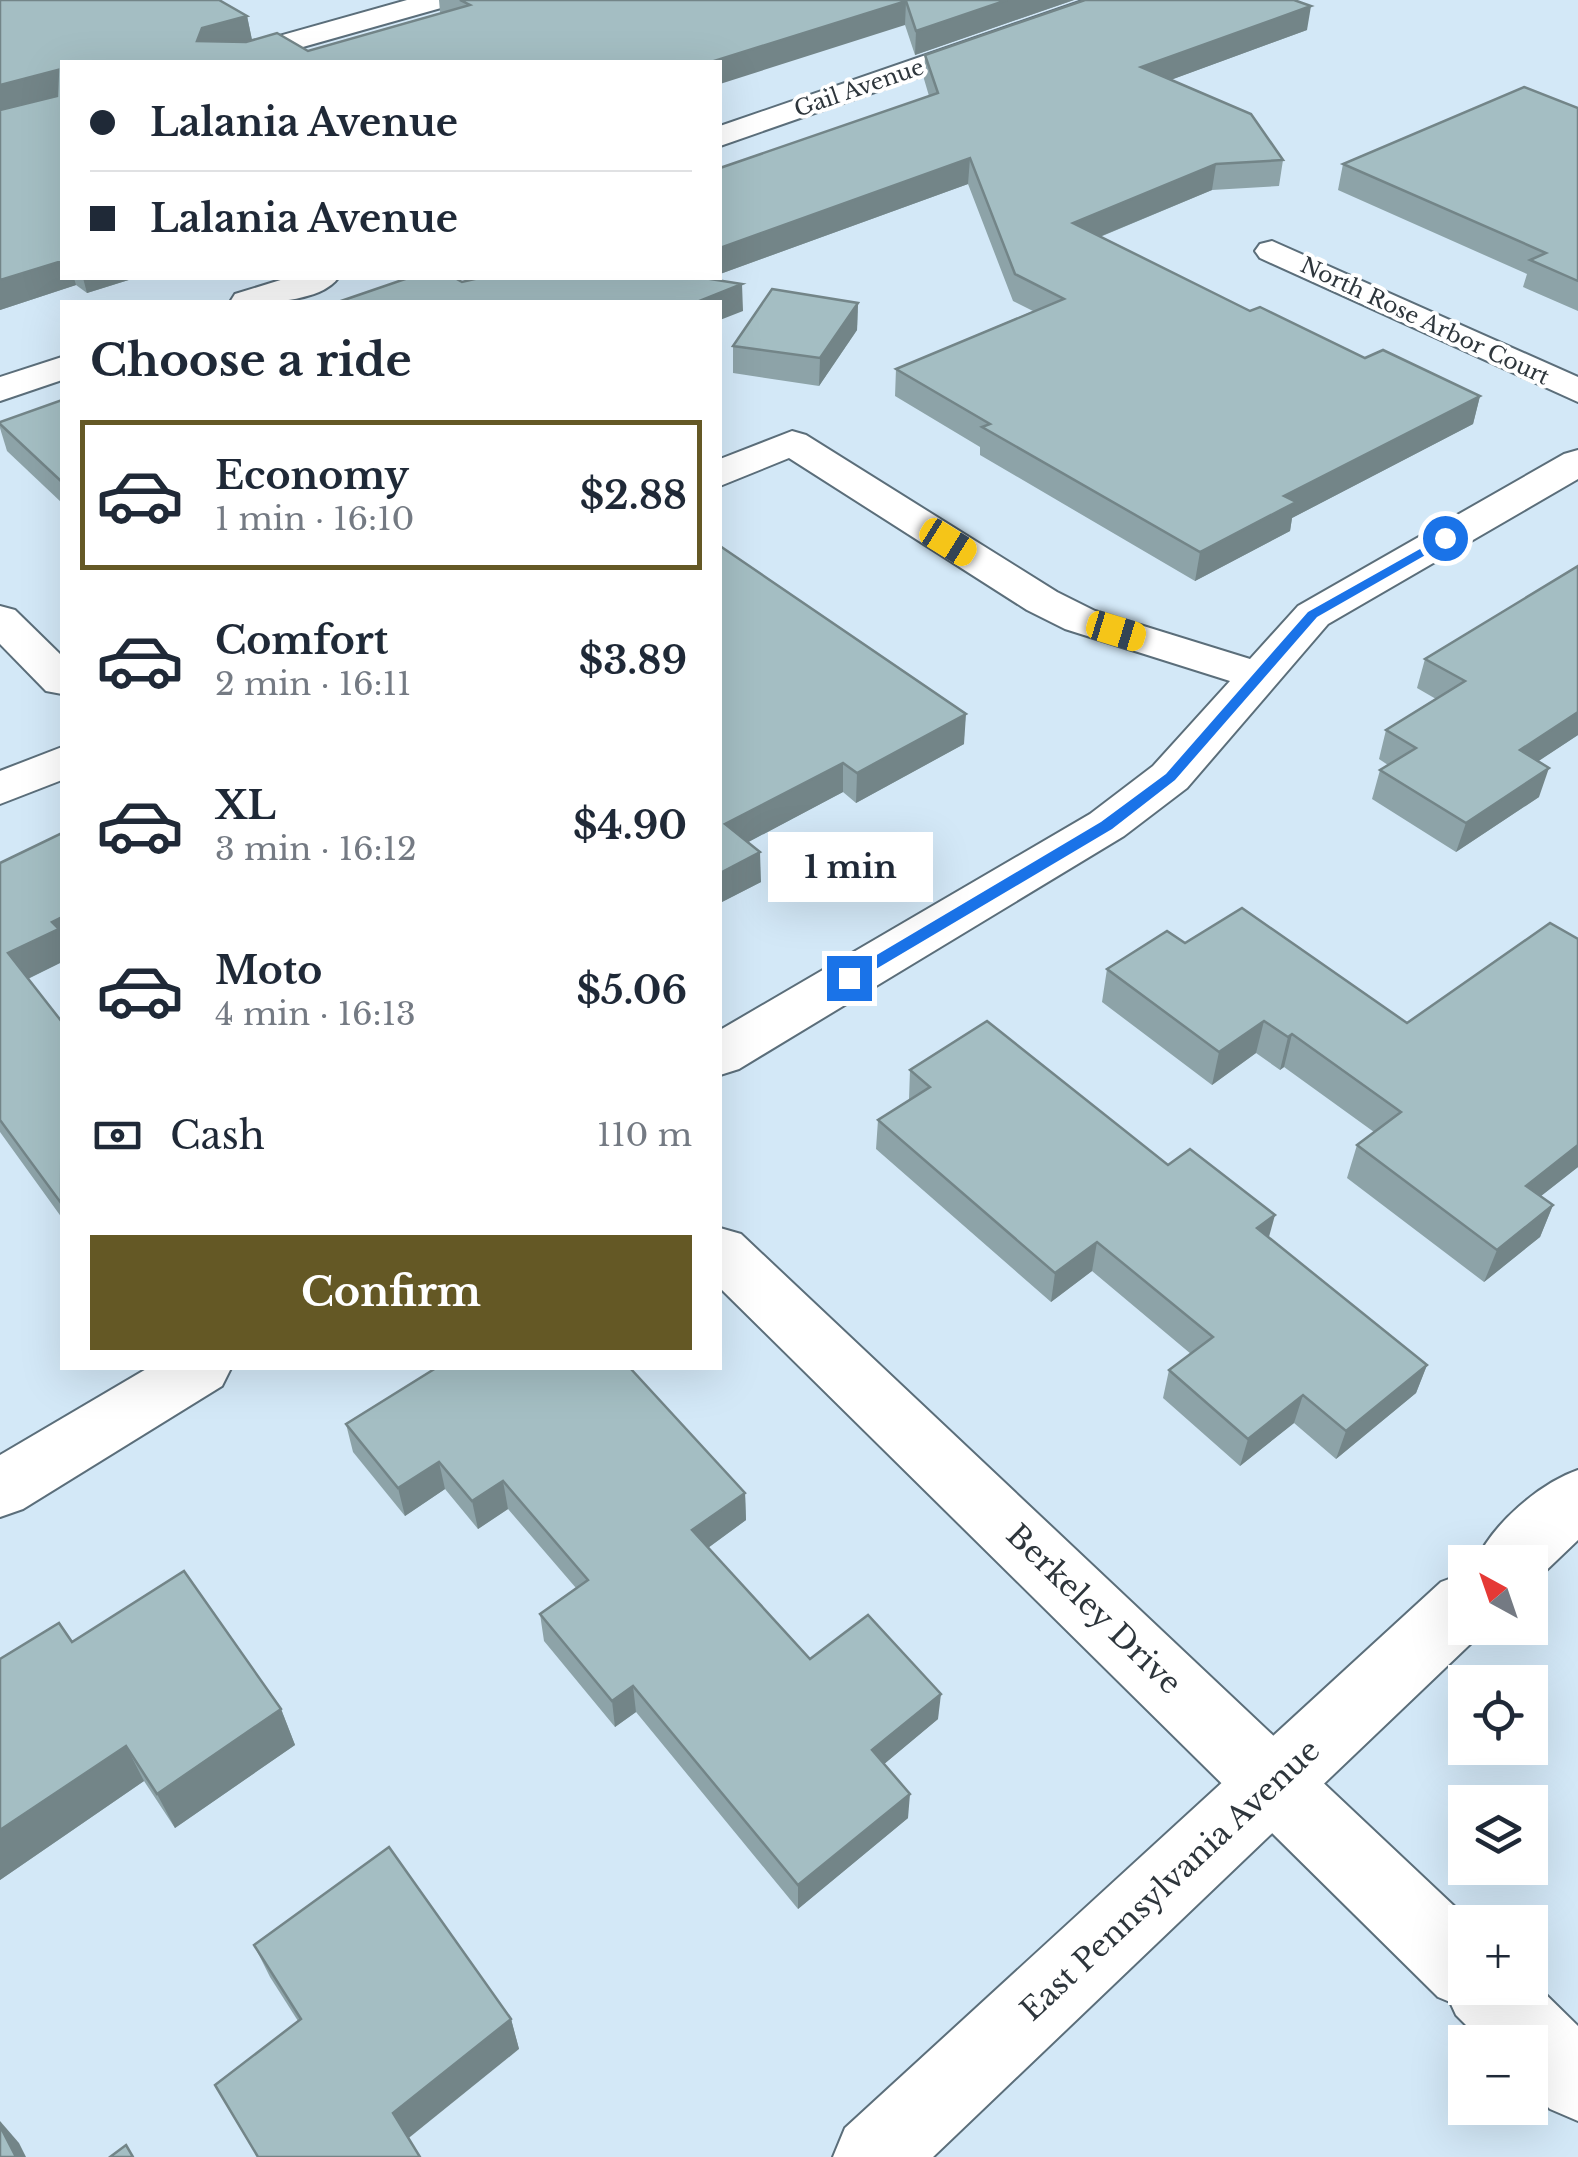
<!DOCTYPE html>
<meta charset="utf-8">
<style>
:root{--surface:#fff;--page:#f6f6f7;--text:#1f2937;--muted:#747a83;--line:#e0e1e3;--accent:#645825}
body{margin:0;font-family:"Libre Baskerville",serif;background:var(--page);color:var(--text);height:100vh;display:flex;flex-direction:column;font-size:38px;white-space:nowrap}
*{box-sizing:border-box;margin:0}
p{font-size:32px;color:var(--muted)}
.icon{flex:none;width:55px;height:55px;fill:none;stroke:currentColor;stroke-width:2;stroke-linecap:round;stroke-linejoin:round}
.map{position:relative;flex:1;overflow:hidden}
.side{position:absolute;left:60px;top:300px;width:662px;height:1070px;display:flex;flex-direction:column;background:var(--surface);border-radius:0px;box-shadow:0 10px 40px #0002}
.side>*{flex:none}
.top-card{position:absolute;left:60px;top:60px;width:662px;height:220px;border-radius:0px;box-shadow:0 10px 40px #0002;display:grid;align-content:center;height:220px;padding:0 30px;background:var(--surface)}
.needle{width:65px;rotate:320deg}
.buttons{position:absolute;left:1448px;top:1545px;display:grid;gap:20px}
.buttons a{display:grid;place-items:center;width:100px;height:100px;border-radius:0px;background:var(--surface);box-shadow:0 10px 40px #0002;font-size:50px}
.end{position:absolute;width:45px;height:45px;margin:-22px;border:12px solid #1a73e8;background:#fff;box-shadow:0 0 0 5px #fff}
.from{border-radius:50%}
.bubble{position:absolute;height:70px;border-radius:0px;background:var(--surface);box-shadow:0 10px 40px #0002;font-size:32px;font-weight:800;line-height:70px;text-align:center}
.car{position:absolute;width:30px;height:60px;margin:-30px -15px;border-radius:12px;box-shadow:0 0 8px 2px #0007;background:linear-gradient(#f5c518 24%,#345 0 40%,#f5c518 0 76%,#345 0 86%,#f5c518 0)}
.top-card b{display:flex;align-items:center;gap:35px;height:95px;font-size:38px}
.top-card b+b{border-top:2px solid var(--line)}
.top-card i{width:25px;height:25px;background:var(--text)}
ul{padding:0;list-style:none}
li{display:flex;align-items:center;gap:30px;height:150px;margin:0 20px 15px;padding:0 10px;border:5px solid transparent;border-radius:0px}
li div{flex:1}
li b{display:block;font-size:38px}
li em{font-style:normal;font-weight:800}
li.selected{border-color:var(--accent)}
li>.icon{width:90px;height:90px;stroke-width:1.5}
h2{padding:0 30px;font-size:45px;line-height:120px}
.pay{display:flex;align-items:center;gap:25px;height:110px;padding:0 30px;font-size:38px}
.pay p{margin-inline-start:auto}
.primary-button{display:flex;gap:20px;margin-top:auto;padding:20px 30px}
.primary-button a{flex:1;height:115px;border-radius:0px;background:var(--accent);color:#fff;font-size:40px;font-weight:800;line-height:115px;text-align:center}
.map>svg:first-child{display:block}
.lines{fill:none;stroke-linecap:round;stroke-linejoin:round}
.street-casing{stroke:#5b6e7a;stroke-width:4}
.secondary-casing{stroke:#5b6e7a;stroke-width:4}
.street{fill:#fff;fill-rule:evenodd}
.secondary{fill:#fff;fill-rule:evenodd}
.wall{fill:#8da3a8}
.shaded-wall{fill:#738588}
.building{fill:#a4bec3;stroke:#738588;stroke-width:2.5}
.route{fill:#1a73e8}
.labels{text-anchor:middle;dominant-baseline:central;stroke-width:8;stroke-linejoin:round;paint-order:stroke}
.far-street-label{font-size:22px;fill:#2e363c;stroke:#fff}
.near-street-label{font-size:30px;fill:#2e363c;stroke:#fff}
</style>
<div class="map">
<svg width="1578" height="2157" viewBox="0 0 1578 2157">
<rect width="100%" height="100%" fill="#d3e8f7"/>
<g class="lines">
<g class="street-casing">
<g id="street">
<path d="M407 0H452L448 6 250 62H204L208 56Z"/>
<path d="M1085 0H1126L1122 6 720 146V126Z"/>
<path d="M1272 241 1578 377V402L1260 258 1255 251 1260 244Z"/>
<path d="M287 278H338C320 303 258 304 230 302L235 294Z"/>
<path d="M62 357V380L0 401V377Z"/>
<path d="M792 431 806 435 1057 592 1095 611 1250 659 1298 606 1564 454 1578 450V479L1328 624 1187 788 1124 836 739 1069 720 1075V1030L1090 814 1153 766 1230 681 1065 629 1027 610 789 458 720 486V459Z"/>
<path d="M0 606 15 610 62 656V694L46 691 0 644Z"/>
<path d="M62 747V780L0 804V771Z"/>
<path d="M720 1228 741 1234 1471 1922H1465V1988H1530V1979L1578 2026V2121L1550 2109 1530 2090V2042H1483L1456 2015 1450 2002 1438 1997 720 1288Z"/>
<path d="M148 1368H231L222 1386 23 1509 0 1517V1455Z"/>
</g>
</g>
<g class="secondary-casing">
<g id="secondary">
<path d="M1578 1470V1540L1533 1583 1530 1562H1476C1491 1525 1540 1483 1578 1470Z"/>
<path d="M1465 1573V1628H1487L933 2157H833L845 2128 1441 1582Z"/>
</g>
</g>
<use href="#street" class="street"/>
<use href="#secondary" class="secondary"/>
</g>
<g class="wall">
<path d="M0 0 247 16 252 40 308 51 442 13 440 12 439 0H1074L915 55 905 25 62 62V278H135L87 293 76 285 0 310Z"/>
<path d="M1307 30 1170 80 1283 160 1279 186 1212 190 1100 237 1250 311 1365 358 1480 396 1473 424 1292 518 1290 531 1195 581 980 455V447L895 396 896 369 1033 311 1013 301 968 184 720 274V168L929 96 924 79 925 55Z"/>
<path d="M1578 108V311L1523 287 1527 274 1338 190 1343 164Z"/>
<path d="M858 303 857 330 819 386 733 373V346Z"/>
<path d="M62 400V503L7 451 0 428V422Z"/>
<path d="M720 546 964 744 856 803 843 792 748 842 761 882 720 903Z"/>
<path d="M1578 566V735L1538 761 1539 797 1456 852 1372 799 1380 770 1388 765 1379 759 1386 730 1436 699 1417 688 1425 659Z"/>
<path d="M62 833V962L28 979 62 1022V1218L0 1132V863Z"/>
<path d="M1578 939V1167L1541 1196 1553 1205 1540 1237 1484 1282 1347 1178 1357 1145 1374 1132 1284 1067 1280 1070 1256 1053 1212 1085 1102 1002 1107 969 1185 943 1407 1023Z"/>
<path d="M910 1070 1168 1165 1269 1238 1427 1365 1416 1393 1336 1459 1294 1423 1240 1466 1163 1398 1169 1370 1191 1354 1092 1271 1051 1302 876 1149 878 1120 909 1100Z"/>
<path d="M346 1424 745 1493 746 1520 708 1548 810 1659 938 1719 884 1764 908 1818 798 1909 636 1712 615 1727 544 1641 540 1614 576 1588 508 1509 478 1529 445 1489 405 1516 353 1452Z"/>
<path d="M72 1642 281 1709 295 1745 175 1828 144 1781 0 1880V1659Z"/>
<path d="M254 1945 511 2019 519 2049 298 2021 270 1977Z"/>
</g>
<g class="shaded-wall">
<path d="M1007 0H1074L915 55 916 31Z"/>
<path d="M906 1 905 25 720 84V62H711Z"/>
<path d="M1311 6 1307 30 1138 92 1141 67Z"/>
<path d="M247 16 252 40 207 52 197 41 202 28Z"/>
<path d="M58 70 62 95 0 111V85Z"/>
<path d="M970 158 968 184 720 274V248Z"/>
<path d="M1216 164 1212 190 1070 249 1073 223Z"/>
<path d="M62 261V278H74L76 285 0 310V280Z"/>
<path d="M83 278H135L87 293Z"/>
<path d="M742 284 743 311 720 320V302H697Z"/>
<path d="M858 303 857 330 819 386 820 358Z"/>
<path d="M1480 396 1473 424 1292 518 1290 531 1195 581 1200 552 1284 496Z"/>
<path d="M1578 712V735L1510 780 1520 750Z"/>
<path d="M966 714 964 744 856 803 857 773Z"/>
<path d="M843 763V792L726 854 725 824Z"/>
<path d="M1549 768 1539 797 1456 852 1466 823Z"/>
<path d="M760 852 761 882 720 903V873Z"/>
<path d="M62 917V962L19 983 8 953 52 922Z"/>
<path d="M1264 1021 1256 1053 1212 1085 1219 1052Z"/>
<path d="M1292 1034 1284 1067 1280 1070 1288 1037Z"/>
<path d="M1578 1145V1167L1513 1218 1526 1186Z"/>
<path d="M1553 1205 1540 1237 1484 1282 1497 1250Z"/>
<path d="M1275 1215 1267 1244 1257 1228Z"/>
<path d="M1097 1242 1092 1271 1051 1302 1055 1273Z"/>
<path d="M1427 1365 1416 1393 1336 1459 1346 1431Z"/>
<path d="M1303 1395 1294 1423 1240 1466 1248 1439Z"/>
<path d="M439 1462 445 1489 405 1516 398 1488Z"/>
<path d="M503 1481 508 1509 478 1529 472 1501Z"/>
<path d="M745 1493 746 1520 694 1558 692 1530Z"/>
<path d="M633 1686 636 1712 615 1727 612 1701Z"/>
<path d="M941 1694 938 1719 871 1775 872 1750Z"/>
<path d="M281 1709 295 1745 175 1828 157 1794Z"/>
<path d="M126 1746 144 1781 0 1880V1830Z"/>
<path d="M910 1794 908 1818 798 1909V1885Z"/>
<path d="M511 2019 519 2049 405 2141 393 2113Z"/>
<path d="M0 2121 19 2143 26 2157H16L0 2126Z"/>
</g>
<g class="building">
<path d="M0 0H219L247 16 202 28 197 41 246 42 277 33 308 51 470 5 460 0H1007L916 31 906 1 711 62H62V261L0 280V110L57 96 58 70 0 85Z"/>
<path d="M1085 0H1294L1311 6 1141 67 1251 114 1283 160 1216 164 1073 223 1250 311 1260 307 1365 358 1383 350 1480 396 1284 496 1296 502 1200 552 982 427 990 424 896 369 1064 299 1015 274 970 158 720 248V168L938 93 925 55Z"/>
<path d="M1524 87 1578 108V281L1530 260 1546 253 1343 164Z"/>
<path d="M408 278H455L462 282 479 278H704L742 284 697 302H338Z"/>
<path d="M772 289 858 303 820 358 733 346Z"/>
<path d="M62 400V482L0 424V422Z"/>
<path d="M720 546 966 714 857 773 843 763 725 824 760 852 720 873Z"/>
<path d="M1578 566V712L1520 750 1549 768 1466 823 1380 770 1416 748 1386 730 1465 681 1425 659Z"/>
<path d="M62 833V917L52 922 59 929 8 953 62 1022 61 1203 0 1120V863Z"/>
<path d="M1242 908 1407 1023 1550 923 1578 939V1145L1526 1186 1553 1205 1497 1250 1357 1145 1401 1112 1292 1034 1288 1037 1264 1021 1219 1052 1107 969 1167 931 1185 943Z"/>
<path d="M987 1021 1168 1165 1190 1149 1275 1215 1257 1228 1427 1365 1346 1431 1303 1395 1248 1439 1169 1370 1213 1337 1097 1242 1055 1273 878 1120 930 1087 910 1070Z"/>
<path d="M436 1368H630L745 1493 692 1530 810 1659 868 1615 941 1694 872 1750 910 1794 798 1885 633 1686 612 1701 540 1614 588 1580 503 1481 472 1501 439 1462 398 1488 346 1424Z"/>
<path d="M184 1571 281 1709 157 1794 126 1746 0 1830V1659L59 1623 72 1642Z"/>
<path d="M389 1847 511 2019 393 2113 420 2157H258L215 2085 301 2019 254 1945Z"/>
<path d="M0 2126 16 2157H0Z"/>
<path d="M126 2145 133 2157H110Z"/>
</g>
<path class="route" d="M1445 535 1450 541 1317 617 1175 780 1112 829 854 982H843V975L1101 822 1166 774 1308 612Z"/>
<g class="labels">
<g class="far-street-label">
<text transform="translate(859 88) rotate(-19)">Gail Avenue</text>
<text transform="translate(1425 321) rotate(25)">North Rose Arbor Court</text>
</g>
<g class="near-street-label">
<text transform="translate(1094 1609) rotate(44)">Berkeley Drive</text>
<text transform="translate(1170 1880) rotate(-43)">East Pennsylvania Avenue</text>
</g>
</g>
</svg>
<div class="buttons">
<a><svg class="needle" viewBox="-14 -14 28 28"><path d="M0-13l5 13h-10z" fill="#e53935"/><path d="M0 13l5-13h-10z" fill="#747a83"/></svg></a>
<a><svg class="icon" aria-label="locate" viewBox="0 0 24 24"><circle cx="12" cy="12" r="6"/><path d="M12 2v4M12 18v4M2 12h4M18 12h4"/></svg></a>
<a><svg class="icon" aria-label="layers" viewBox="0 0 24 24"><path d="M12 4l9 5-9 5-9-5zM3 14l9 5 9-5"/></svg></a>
<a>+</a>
<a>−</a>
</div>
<i class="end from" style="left:1445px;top:538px"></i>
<i class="end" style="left:849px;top:978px"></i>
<div class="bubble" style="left:768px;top:832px;width:165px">1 min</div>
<i class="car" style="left:948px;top:542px;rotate:122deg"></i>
<i class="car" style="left:1116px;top:631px;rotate:107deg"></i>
<div class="top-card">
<b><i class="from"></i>Lalania Avenue</b>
<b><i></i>Lalania Avenue</b>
</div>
<section class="side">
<h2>Choose a ride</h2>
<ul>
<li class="selected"><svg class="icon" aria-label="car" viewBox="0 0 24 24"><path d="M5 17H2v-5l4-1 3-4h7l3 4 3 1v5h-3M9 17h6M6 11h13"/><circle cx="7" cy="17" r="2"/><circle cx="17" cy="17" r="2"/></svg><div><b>Economy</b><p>1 min · 16:10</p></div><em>$2.88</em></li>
<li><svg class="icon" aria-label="car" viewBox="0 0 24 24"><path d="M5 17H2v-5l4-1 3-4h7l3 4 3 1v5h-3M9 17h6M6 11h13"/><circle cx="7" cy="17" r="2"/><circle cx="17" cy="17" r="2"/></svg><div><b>Comfort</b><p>2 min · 16:11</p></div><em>$3.89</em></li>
<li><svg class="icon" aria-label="car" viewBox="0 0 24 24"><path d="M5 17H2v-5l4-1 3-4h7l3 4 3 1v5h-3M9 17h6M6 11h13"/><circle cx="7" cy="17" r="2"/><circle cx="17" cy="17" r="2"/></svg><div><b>XL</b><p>3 min · 16:12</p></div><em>$4.90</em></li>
<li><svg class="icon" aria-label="car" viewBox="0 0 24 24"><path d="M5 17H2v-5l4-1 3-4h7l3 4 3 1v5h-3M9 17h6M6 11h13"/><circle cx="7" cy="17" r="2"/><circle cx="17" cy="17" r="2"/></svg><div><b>Moto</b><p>4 min · 16:13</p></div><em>$5.06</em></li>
</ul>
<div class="pay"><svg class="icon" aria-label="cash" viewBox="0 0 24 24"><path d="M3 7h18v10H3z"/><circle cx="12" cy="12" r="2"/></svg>Cash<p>110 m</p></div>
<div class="primary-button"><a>Confirm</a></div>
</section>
</div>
